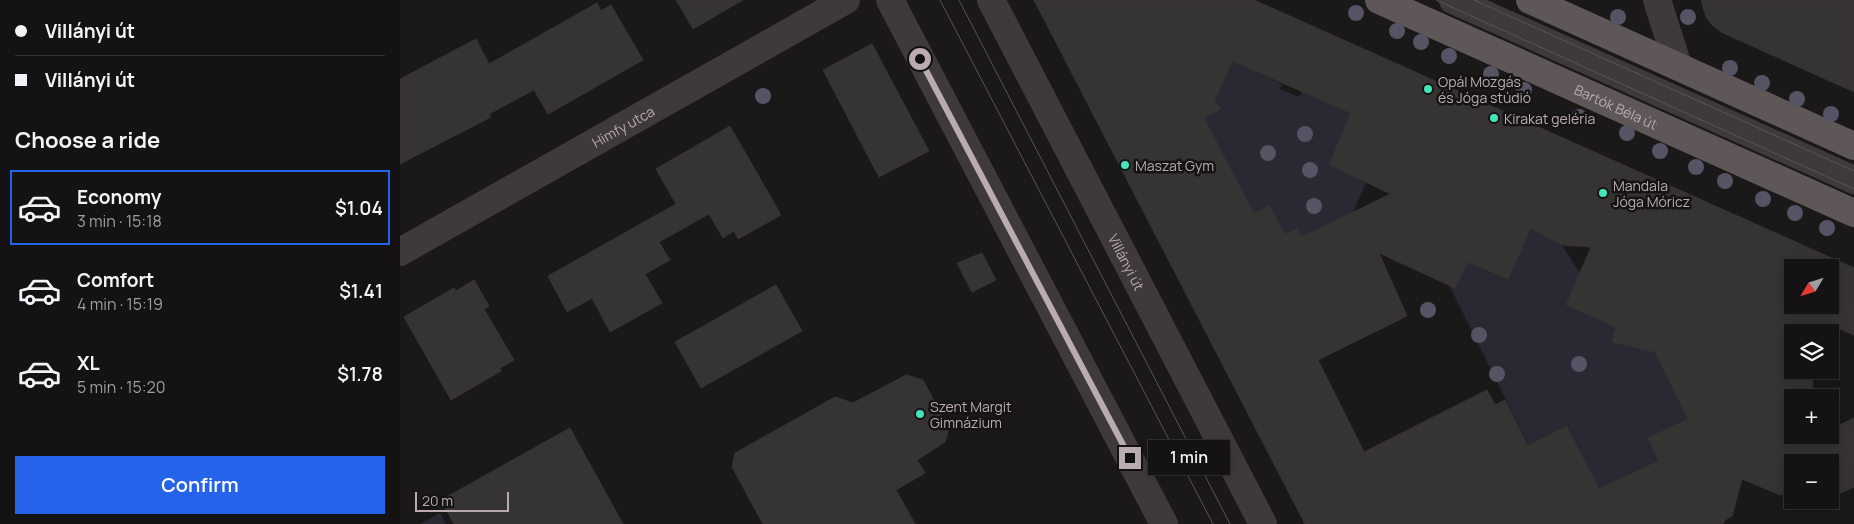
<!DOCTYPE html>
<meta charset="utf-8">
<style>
:root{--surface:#141212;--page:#212020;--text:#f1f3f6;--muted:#9d9e9f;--line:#333232;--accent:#2563eb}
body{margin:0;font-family:Manrope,sans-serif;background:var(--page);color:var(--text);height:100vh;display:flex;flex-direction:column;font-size:19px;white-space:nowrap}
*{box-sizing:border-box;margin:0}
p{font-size:16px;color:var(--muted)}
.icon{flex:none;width:28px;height:28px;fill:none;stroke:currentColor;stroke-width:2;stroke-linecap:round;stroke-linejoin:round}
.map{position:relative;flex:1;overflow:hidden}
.side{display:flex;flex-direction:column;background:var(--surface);width:400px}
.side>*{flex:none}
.hud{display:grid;align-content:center;height:110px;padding:0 15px;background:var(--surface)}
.needle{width:32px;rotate:232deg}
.tools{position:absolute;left:1384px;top:259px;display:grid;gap:10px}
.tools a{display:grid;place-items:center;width:55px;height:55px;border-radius:0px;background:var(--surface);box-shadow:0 2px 12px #0003,0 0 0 1px var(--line);font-size:25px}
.scale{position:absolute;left:15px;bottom:12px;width:94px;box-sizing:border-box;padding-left:5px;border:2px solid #b9abaf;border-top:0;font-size:14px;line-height:18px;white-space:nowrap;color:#b9abaf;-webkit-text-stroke:4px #151313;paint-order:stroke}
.end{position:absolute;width:22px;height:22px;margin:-11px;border:6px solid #b9abaf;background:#111;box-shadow:0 0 0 2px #111}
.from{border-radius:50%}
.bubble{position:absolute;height:35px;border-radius:0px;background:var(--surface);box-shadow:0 2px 12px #0003,0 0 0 1px var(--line);font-size:16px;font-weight:600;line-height:35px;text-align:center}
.hud b{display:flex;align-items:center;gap:18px;height:48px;font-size:19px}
.hud b+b{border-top:1px solid var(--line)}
.hud i{width:12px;height:12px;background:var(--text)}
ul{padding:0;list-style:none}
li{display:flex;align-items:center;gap:15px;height:75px;margin:0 10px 8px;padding:0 5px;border:2px solid transparent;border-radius:0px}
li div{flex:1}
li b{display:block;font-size:19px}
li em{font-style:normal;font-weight:600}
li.active{border-color:var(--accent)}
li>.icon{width:45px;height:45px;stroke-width:1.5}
h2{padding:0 15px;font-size:22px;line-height:60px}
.primary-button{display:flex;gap:10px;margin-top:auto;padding:10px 15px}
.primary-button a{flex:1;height:58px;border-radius:0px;background:var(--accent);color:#fff;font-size:20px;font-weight:600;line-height:58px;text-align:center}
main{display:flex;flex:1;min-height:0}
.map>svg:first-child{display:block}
.green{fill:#2a2832}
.building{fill:#363333;stroke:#363332;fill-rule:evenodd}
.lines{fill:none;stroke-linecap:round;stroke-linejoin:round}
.minor{stroke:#3f393a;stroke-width:28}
.major{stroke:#5e5657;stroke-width:28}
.tram{stroke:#5a5354;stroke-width:1}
.tree{fill:#565364}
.route{stroke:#b9abaf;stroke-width:6}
.poi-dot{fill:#44e6b9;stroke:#151313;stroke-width:2}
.labels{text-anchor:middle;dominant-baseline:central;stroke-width:5;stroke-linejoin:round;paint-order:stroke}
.poi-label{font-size:14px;fill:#b9abaf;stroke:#151313;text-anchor:start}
.street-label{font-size:14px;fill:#b9abaf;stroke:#151313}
</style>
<main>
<section class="side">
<div class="hud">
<b><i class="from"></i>Villányi út</b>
<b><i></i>Villányi út</b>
</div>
<h2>Choose a ride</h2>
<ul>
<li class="active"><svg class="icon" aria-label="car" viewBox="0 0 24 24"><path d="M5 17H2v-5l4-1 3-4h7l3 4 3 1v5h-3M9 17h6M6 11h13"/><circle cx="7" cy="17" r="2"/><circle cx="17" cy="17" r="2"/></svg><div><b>Economy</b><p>3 min · 15:18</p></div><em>$1.04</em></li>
<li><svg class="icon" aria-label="car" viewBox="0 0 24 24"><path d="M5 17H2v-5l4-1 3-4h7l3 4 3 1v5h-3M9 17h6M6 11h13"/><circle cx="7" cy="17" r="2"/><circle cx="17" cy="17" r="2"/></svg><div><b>Comfort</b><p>4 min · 15:19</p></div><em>$1.41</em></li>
<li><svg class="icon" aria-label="car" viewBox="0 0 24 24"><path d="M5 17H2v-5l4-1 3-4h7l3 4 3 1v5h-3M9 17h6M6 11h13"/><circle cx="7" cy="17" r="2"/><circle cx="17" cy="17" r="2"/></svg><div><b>XL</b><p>5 min · 15:20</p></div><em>$1.78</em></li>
</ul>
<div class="primary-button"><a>Confirm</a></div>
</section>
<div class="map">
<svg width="1454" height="524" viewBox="0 0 1454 524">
<rect width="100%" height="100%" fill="#1a1818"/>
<g class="green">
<path d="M832 61 882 84 880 89 899 97 902 91 951 113 929 165 966 183 953 212 901 237 896 229 885 234 869 206 825 229 834 175 822 152 794 166 795 124 821 109 814 102Z"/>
<path d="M1125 224 1162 245 1180 273 1166 305 1216 327 1212 342 1255 352 1288 419 1248 438 1259 461 1203 497 1168 426 1129 446 1049 285 1055 288 1068 262 1108 279 1123 246Z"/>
<path d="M40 513 46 524H20Z"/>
</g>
<g class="building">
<path d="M276 0H343L293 29Z"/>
<path d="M634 0H854L1454 268V335L1433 326 1430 333 1392 332V370H1414L1412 385 1418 398H1392V435H1430V422L1433 428 1454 418V487L1430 498V462H1392V489L1380 495 1342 479 1332 516 1325 520 1323 524H905ZM832 61 951 113 929 165 991 194 901 237 897 229 885 234 869 206 854 214 804 118 821 109 814 102ZM1131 228 1162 245 1191 247 1166 305 1216 327 1212 342 1255 352 1288 419 1248 438 1259 461 1199 489 1167 426 1128 446 1105 400 1095 405 1087 390 964 452 918 360 1007 316 979 253 1055 288 1068 262 1108 279ZM1392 268H1430V305H1392Z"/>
<path d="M1301 0H1454V92L1321 32 1312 25 1306 17Z"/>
<path d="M197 3 201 11 211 5 243 60 148 114 134 90 89 114 91 117 0 164V79L76 39 89 64Z"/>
<path d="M472 44 529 151 479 177 423 70Z"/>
<path d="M330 126 381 215 338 239 334 231 323 238 309 214 259 242 270 260 245 274 262 303 210 332 192 298 167 312 148 276 276 204 256 169Z"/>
<path d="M582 253 596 280 572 292 557 263Z"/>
<path d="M74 280 89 306 84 309 114 360 100 368 101 371 51 400 4 317 54 288 56 291Z"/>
<path d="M376 285 402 331 301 388 275 342Z"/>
<path d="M506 375 523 380 549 428 545 442 517 460 525 473 496 490 515 524H363L332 467 335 453 435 397 453 403Z"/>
<path d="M170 428 223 524H54L41 500Z"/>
<path d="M1402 500H1425L1406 509Z"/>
</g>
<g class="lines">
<g class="minor">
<path d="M490 0 764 524"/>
<path id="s1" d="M591 0 863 524"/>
<path d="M1053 0 1454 180"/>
<path d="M1257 0 1278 66"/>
<path id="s2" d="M0 252 446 0"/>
</g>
<g class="major">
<path id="s3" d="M979 0 1454 213"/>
<path d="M1130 0 1454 146"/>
</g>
<g class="tram">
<path d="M540 0 813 524"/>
<path d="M559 0 830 524"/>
<path d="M1036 0 1454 189"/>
<path d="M1074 0 1454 171"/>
</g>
</g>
<g class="tree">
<circle cx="956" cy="13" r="8"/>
<circle cx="1218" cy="17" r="8"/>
<circle cx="1288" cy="17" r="8"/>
<circle cx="997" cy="31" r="8"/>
<circle cx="1021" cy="42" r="8"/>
<circle cx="1049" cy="56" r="8"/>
<circle cx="1330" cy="68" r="8"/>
<circle cx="1091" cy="74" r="8"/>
<circle cx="1362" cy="83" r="8"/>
<circle cx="1124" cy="90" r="8"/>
<circle cx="363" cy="96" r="8"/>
<circle cx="1397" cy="99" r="8"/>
<circle cx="1431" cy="114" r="8"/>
<circle cx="1179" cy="117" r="8"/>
<circle cx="1227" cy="133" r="8"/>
<circle cx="905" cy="134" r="8"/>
<circle cx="1260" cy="151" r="8"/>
<circle cx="868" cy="153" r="8"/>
<circle cx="1296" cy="167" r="8"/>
<circle cx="910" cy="170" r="8"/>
<circle cx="1325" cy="181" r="8"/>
<circle cx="1363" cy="199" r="8"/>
<circle cx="914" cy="206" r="8"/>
<circle cx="1395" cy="213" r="8"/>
<circle cx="1427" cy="228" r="8"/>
<circle cx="1028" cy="310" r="8"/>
<circle cx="1079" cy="335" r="8"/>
<circle cx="1179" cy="364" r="8"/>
<circle cx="1097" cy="374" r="8"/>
</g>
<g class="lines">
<path class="route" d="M520 59 730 458"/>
</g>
<g class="poi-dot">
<circle cx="1028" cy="89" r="5"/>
<circle cx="1094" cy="118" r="5"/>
<circle cx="725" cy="165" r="5"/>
<circle cx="1203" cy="193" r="5"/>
<circle cx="520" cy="414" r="5"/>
</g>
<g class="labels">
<g class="poi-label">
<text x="1038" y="81">Opál Mozgás<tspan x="1038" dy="16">és Jóga stúdió</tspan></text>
<text x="1104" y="118">Kirakat geléria</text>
<text x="735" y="165">Maszat Gym</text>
<text x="1213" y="185">Mandala<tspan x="1213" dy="16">Jóga Móricz</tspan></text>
<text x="530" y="406">Szent Margit<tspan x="530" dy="16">Gimnázium</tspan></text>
</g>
<g class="street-label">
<text stroke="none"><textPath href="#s3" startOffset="260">Bartók Béla út</textPath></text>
<text stroke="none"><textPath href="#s2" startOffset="256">Himfy utca</textPath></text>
<text stroke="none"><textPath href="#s1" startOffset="295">Villányi út</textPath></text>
</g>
</g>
</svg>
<div class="tools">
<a><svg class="needle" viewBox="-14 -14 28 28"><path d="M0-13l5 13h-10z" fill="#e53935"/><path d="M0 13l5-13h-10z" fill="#9d9e9f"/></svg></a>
<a><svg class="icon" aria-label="layers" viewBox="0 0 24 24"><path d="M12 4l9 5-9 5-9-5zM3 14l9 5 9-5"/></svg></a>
<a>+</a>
<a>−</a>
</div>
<div class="scale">20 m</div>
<i class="end from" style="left:520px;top:59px"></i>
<i class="end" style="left:730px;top:458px"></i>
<div class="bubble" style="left:748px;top:440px;width:82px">1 min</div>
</div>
</main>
